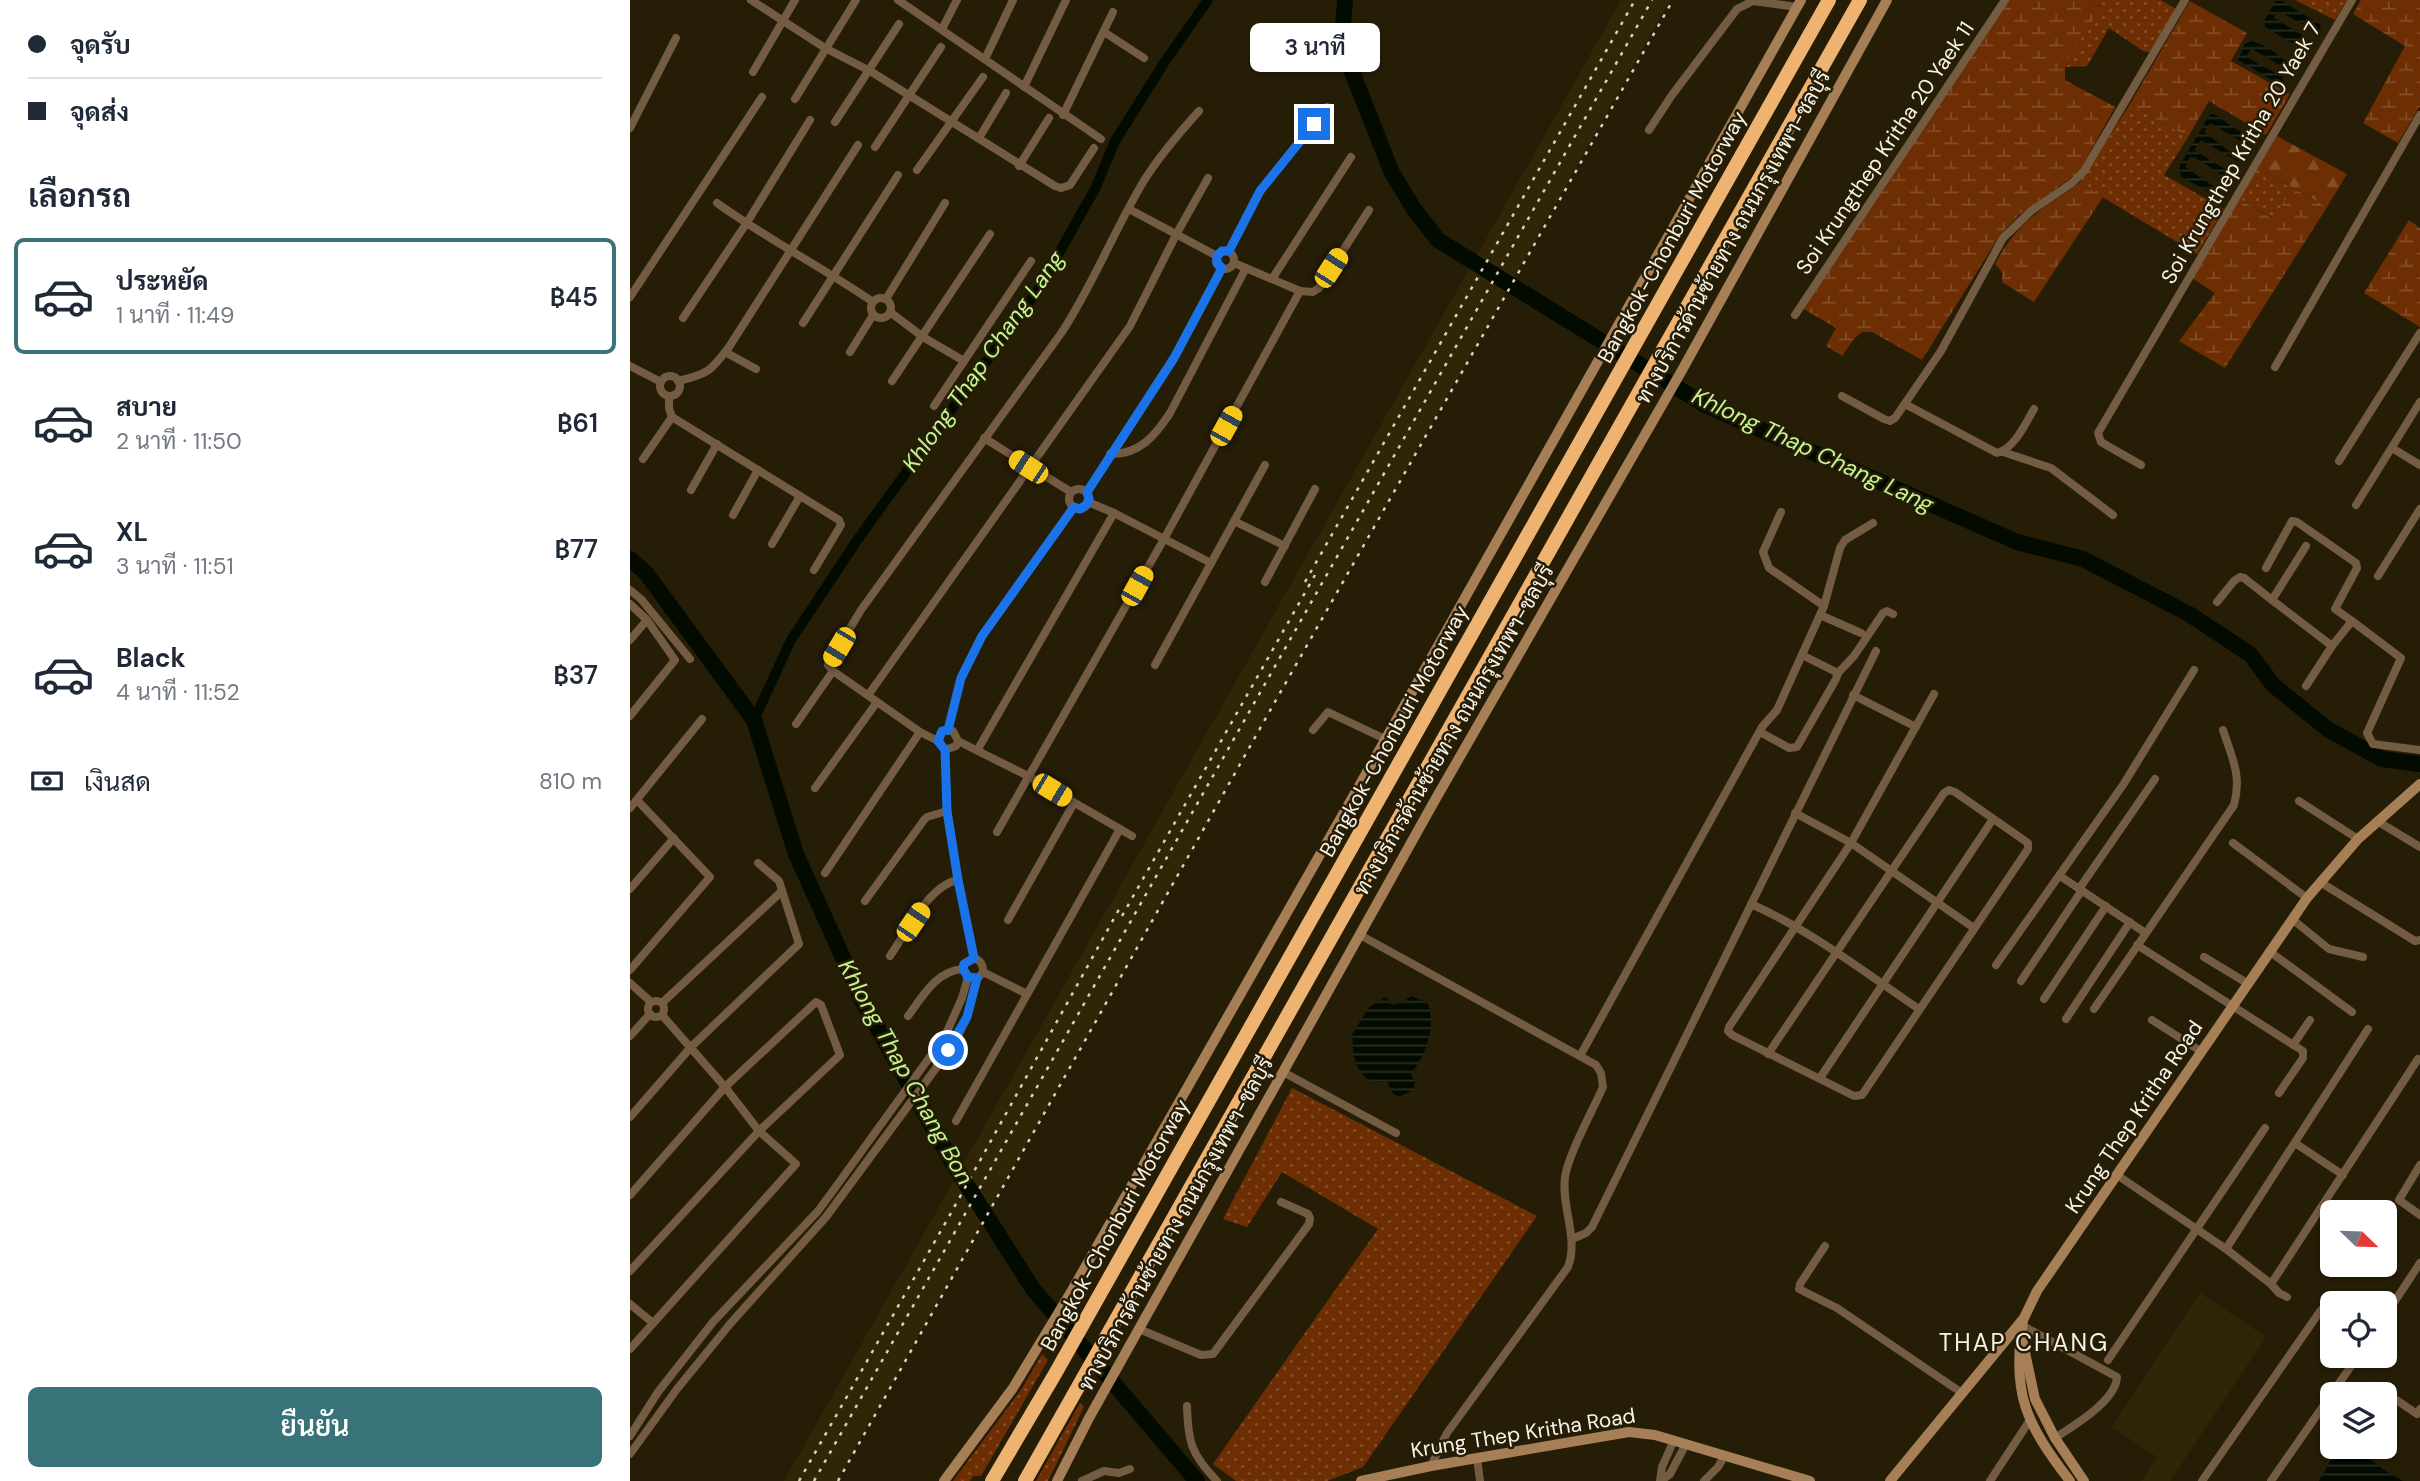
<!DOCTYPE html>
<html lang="th">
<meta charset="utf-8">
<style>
:root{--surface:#fff;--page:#f6f6f7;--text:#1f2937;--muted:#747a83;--line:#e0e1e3;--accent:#377378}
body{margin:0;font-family:"DM Sans",Sarabun,sans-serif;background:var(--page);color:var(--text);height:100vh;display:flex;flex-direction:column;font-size:26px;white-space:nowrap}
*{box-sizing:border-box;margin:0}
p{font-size:23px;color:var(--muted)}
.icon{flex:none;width:38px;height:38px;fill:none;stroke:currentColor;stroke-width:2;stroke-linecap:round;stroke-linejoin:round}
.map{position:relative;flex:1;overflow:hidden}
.panel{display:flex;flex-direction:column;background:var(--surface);width:630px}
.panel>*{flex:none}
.hud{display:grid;align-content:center;height:154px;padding:0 28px;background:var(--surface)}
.needle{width:46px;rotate:113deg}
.tools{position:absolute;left:1690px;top:1200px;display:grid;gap:14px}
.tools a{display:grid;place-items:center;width:77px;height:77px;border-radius:10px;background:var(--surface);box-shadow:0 2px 5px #0004;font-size:35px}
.end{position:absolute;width:32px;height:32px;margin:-16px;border:9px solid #1a73e8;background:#fff;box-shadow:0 0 0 4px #fff}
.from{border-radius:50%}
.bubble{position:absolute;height:49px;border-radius:10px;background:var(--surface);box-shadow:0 2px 5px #0004;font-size:23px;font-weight:600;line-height:49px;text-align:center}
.car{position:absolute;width:21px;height:42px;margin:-21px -10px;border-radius:9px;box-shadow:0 0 5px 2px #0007;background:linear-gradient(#f5c518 24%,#345 0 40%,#f5c518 0 76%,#345 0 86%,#f5c518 0)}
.hud b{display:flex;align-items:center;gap:24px;height:66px;font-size:26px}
.hud b+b{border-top:2px solid var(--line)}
.hud i{width:18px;height:18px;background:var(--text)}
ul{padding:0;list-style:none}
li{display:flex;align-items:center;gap:21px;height:116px;margin:0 14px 10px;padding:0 14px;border:4px solid transparent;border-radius:10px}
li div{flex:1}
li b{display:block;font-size:26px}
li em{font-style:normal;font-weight:600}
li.current{border-color:var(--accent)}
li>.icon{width:63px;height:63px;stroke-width:1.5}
h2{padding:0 28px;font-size:32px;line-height:84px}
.pay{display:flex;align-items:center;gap:18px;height:77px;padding:0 28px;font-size:26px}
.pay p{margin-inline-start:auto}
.button{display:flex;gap:14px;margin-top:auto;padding:14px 28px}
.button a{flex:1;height:80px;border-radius:10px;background:var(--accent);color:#fff;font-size:28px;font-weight:600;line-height:80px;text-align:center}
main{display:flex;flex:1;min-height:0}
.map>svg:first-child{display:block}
.built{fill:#302506}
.grass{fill:url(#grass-dots)}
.forest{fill:url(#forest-firs)}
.wetland{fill:url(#wetland-marsh)}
.water{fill:url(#water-rules)}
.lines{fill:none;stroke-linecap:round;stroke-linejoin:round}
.canal{stroke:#030a00;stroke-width:10}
.river{stroke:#030a00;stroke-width:16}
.street{stroke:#745c43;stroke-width:8}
.secondary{stroke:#a67f56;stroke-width:10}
.highway{stroke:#efb371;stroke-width:14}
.rail{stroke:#d6d0c0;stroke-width:2.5;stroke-dasharray:3.5 7;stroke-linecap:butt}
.route{stroke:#1a73e8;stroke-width:9}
.labels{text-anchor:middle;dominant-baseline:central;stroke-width:5;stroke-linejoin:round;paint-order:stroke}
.street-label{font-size:21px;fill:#f9f3e5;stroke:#261d07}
.water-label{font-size:23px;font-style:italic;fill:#c3f48f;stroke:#261d07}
.quarter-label{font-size:24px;letter-spacing:2px;fill:#f9f3e5;stroke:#261d07}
</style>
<main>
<section class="panel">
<div class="hud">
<b><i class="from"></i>จุดรับ</b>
<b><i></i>จุดส่ง</b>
</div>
<h2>เลือกรถ</h2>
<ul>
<li class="current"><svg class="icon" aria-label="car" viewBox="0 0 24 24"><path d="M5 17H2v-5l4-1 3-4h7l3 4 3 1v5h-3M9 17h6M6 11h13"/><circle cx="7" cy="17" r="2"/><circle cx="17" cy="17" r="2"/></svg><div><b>ประหยัด</b><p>1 นาที · 11:49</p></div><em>฿45</em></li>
<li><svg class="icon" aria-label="car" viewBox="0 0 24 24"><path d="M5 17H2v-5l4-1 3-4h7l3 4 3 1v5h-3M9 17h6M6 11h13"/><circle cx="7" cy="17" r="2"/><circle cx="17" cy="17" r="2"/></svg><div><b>สบาย</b><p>2 นาที · 11:50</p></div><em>฿61</em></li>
<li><svg class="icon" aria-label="car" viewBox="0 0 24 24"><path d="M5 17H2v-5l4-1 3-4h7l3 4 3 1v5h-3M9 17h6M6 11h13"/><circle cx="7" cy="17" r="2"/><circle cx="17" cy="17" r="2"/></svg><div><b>XL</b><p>3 นาที · 11:51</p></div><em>฿77</em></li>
<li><svg class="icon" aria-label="car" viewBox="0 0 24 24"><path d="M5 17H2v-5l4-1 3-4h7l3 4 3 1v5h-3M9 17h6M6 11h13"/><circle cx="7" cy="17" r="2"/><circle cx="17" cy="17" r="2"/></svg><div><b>Black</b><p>4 นาที · 11:52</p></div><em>฿37</em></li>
</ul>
<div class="pay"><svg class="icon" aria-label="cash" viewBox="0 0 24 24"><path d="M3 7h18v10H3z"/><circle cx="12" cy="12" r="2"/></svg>เงินสด<p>810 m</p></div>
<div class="button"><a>ยืนยัน</a></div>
</section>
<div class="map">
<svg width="1790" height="1481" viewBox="0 0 1790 1481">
<defs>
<pattern id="grass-dots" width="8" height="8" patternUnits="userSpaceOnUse" patternTransform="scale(1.75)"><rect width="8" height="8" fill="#6d2e03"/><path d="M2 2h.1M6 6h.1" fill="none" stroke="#834d28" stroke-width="1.8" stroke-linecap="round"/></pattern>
<pattern id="forest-firs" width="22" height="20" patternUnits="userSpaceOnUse" patternTransform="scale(1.75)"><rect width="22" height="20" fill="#6d2e03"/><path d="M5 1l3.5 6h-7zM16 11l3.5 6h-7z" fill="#834d28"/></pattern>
<pattern id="wetland-marsh" width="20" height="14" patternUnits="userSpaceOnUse" patternTransform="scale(1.75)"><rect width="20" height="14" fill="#6d2e03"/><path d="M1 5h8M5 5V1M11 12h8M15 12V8" fill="none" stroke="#834d28"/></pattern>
<pattern id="water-rules" width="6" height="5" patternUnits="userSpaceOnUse" patternTransform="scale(1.75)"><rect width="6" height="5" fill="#030a00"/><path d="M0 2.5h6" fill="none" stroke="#282e25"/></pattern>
</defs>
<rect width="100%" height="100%" fill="#261d07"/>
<g class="built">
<path d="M991 0H1040L207 1481H154Z"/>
<path d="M1570 1293 1636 1337 1540 1481H1511L1527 1457 1482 1427Z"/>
</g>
<g class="grass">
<path d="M1460 0H1531L1546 9 1520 52 1513 51 1479 28 1457 66 1435 67V63L1470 7Z"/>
<path d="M1665 0H1717L1705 20Z"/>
<path d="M1500 104 1558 137 1534 175 1594 209 1567 254 1449 183Z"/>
<path d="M1628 168 1663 188 1644 219 1609 199Z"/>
<path d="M662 1088 907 1216 733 1467 697 1481H606L583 1464 748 1229 652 1172 617 1227 593 1219Z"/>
<path d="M412 1354 418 1360 351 1476H343L340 1481H323L391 1390Z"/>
<path d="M450 1403 454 1407 418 1481H406Z"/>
</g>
<path class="forest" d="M1647 136 1717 174 1697 207 1628 168Z"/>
<g class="wetland">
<path d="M1378 0H1460L1471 8 1435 63V80L1485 107 1449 172 1389 215 1370 235 1292 360 1242 332H1232L1223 340 1212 356 1196 346 1206 328 1172 308Z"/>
<path d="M1731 0H1790V106L1768 143 1733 123 1775 46 1723 14Z"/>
<path d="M1560 1 1617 33 1601 61 1660 94 1636 135 1579 101 1558 137 1500 104Z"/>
<path d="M1449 183 1473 197 1404 302 1372 282V272L1365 264C1390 218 1410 212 1449 183Z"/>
<path d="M1663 188 1697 207 1595 368 1549 341 1585 293 1562 278 1609 199 1643 219Z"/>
<path d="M1779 220 1790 228V327L1734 293Z"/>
</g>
<g class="water">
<path d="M1646 1H1652L1691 25 1689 30 1685 31 1650 12 1646 13 1644 18 1680 40 1679 46 1675 49 1670 48 1635 27 1634 21Z"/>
<path d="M1621 41 1635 46 1665 67 1663 71H1659L1621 48 1616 57 1651 76 1657 85 1654 87 1608 60 1615 44Z"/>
<path d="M1580 114H1584L1622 140 1618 145 1580 123 1574 132 1610 159 1609 162 1571 140 1564 150 1601 173 1599 180 1566 158 1560 157 1555 167 1589 190 1586 196 1552 177 1549 172 1550 165Z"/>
<path d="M782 996 798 1004C806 1029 796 1054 781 1074L785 1083 783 1090 769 1097 762 1092 757 1081C732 1088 721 1060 723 1040L720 1038 739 1007 756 997 762 1005 770 1003Z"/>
<path d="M1725 1447 1754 1470 1773 1481H1689L1705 1452Z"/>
</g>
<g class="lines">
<path class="canal" d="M124 720 161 640 228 539 410 287 465 189 485 141 534 63 578 0"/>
<g class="river">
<path d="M715 0 713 27 722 72 762 173 784 209 808 240 1075 405 1387 542 1453 559 1559 614 1621 655 1643 685 1699 730 1752 759 1790 764"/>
<path d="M0 559 16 573 124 720 166 854 232 1000 322 1162 403 1289 567 1481"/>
</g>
<g class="street">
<path d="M121 0 195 48 240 71 425 186 431 188 440 185 464 148"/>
<path d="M268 0 471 139"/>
<path d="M312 29 327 0"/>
<path d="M474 32 514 58"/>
<path d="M355 59 383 0"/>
<path d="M123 72 165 0"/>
<path d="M394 87 436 0"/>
<path d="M165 99 226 0"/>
<path d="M433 115 483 12"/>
<path d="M205 122 269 24"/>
<path d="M0 128 46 38"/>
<path d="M1019 130 1042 95 1107 9 1123 1 1167 7"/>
<path d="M349 138 376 93"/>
<path d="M245 147 311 47"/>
<path d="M389 166 419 118"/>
<path d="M287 170 353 77"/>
<path d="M87 203C137 239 192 267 243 302"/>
<path d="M499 209 587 256"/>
<circle cx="595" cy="260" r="9"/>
<path d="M599 251 630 191 697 107"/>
<path d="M604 263 670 291 683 292 689 288 739 210"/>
<path d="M642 279 721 157"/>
<path d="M0 297 132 97"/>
<circle cx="251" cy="308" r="10"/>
<path d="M256 299 315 203"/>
<path d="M260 312 293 337 334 361"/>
<path d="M1165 315 1375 0"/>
<path d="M53 318 116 224 180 120"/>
<path d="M173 323 268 175"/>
<path d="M95 352 126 369"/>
<path d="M220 352 243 315"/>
<path d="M0 366 31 382"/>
<path d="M1645 367 1790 115"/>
<circle cx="40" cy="386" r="10"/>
<path d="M48 381C78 374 81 371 99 347L228 145"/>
<path d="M262 381 360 234"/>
<path d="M1212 396 1254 419 1260 421 1265 418 1311 351 1373 238 1401 211 1442 183 1454 171 1555 0"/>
<path d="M39 397V408L42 417 209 520 211 525 184 570"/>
<path d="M1275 404 1367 453C1385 448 1395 424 1404 409"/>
<path d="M304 406 401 261"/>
<path d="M354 438 441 492"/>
<path d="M1762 448 1790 465"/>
<path d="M1373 452 1421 468 1483 515"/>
<path d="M480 454C509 455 525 436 540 413L616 268"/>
<path d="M13 459 42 417"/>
<path d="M1709 461 1790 333"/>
<path d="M1511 465 1471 442 1468 433 1722 0"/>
<circle cx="449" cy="499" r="10"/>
<path d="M61 490 87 444"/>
<path d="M457 492 544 358 592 268"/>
<path d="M458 502 484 513 581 563"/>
<path d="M1726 505 1790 402"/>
<path d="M1151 512 1133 552 1139 568 1194 606"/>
<path d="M103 515 128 470"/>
<path d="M604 521 655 546"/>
<path d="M142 544 170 496"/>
<path d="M1676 546 1642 600 1702 646 1722 621 1771 658 1737 733 1743 744 1790 750"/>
<path d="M1636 568 1662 521 1667 522 1726 563 1727 568 1705 609 1722 621"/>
<path d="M1748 576 1790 509"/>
<path d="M635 582 685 489"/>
<path d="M0 590 11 599 60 659"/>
<path d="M1587 602 1604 581 1610 577 1614 578 1642 600"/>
<path d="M0 604 17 620 45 660 0 716"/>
<path d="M1190 615 1231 633"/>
<path d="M0 640 17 620"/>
<path d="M525 665 635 465"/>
<path d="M203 671 290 732 308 741"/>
<path d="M1208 673 1224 656 1253 613 1257 611 1263 614"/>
<path d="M1676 686 1702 646"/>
<path d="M239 694 500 326 547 233 578 178"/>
<path d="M1223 695 1286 727"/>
<path d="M166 724 203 671 198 665 231 610 432 332C464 283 485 228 515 179 531 154 550 132 569 111"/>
<path d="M318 730 331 678 352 636 444 507"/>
<path d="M683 730 698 712 755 739"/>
<path d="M1130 732 1159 748 1167 747 1206 679 1208 673 1172 655"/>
<path d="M328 741 326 746 315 750 308 741 312 731H323L328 741 400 777 502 836"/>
<path d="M348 749 484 513"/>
<path d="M315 750 317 811 328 880 344 958"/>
<path d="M185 788 247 702"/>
<path d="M1669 801 1728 839"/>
<path d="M0 808 72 719"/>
<path d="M1165 813 1221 843 1344 928"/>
<path d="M1747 821 1790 847"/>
<path d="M367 832 534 539 670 291"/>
<path d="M1603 843 1677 898"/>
<path d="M195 873 290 732"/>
<path d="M1430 876 1514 932"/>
<path d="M1690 882 1785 941 1790 940"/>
<path d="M0 889 44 838"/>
<path d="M1449 889 1525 779"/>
<path d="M235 901 294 820 297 817 317 811"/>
<path d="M1121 904C1182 931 1234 972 1289 1009"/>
<path d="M1662 919 1699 949 1733 957"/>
<path d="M378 920 444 803"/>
<path d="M730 935 966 1065 971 1073 973 1087C963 1110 938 1155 935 1177 931 1207 949 1238 938 1267L817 1433 801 1466"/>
<path d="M1507 945 1673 1051V1058L1649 1093"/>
<path d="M1639 951 1722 1012"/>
<path d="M260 956C276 933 299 885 328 880"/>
<path d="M1574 957 1617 983"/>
<path d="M1366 965 1493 785 1564 670"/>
<path d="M0 970 80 877 7 800"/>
<path d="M353 972 347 979 338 977 333 969 334 964 344 958C351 961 353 964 353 972L397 994"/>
<path d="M1391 981 1452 890"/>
<path d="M0 983 21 1002"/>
<path d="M1414 999 1476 906"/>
<circle cx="26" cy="1009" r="8"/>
<path d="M32 1003 152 891"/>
<path d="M1464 1009 1604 805C1612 775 1602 758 1593 730"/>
<path d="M278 1016C293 996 306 971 333 969"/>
<path d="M1436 1019 1500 922"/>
<path d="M1522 1020 1572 1052"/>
<path d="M0 1036 20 1014"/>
<path d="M1663 1045 1680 1020"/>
<path d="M1138 1054 1314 793 1319 790 1325 792 1398 843V849L1232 1095 1224 1096 1102 1035 1098 1031 1099 1027 1221 843 1304 694"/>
<path d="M950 1056 1132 727 1147 710 1194 606 1210 548 1215 540 1243 523"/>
<path d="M653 1072 766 1133"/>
<path d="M1190 1078 1363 819"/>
<path d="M0 1117 61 1047 169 944 149 881 128 863"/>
<path d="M326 1121 490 829"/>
<path d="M1665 1143 1713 1175"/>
<path d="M1790 1165 1769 1200 1790 1215"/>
<path d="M1487 1175 1596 1249 1641 1284 1788 1059"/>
<path d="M0 1195 95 1087 186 1002 191 1005 210 1055 129 1131 0 1271"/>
<path d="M942 1239 956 1233 962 1227 1246 651"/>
<path d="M1195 1246 1170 1284 1169 1289 1207 1308 1332 1393"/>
<path d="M1596 1249 1738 1029"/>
<path d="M1641 1284 1649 1293 1657 1297"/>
<path d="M0 1304 23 1323"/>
<path d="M1755 1316 1790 1263"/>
<path d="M1393 1326 1487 1377C1486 1401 1443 1426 1425 1438"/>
<path d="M509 1329 571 1355 583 1354 679 1224 680 1218 678 1214 651 1202"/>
<path d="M0 1349 166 1164 129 1131 95 1087 32 1015"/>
<path d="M1478 1360 1635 1128"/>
<path d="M1746 1386 1787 1414 1790 1409"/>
<path d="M557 1406C558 1442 561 1454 587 1481"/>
<path d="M0 1436 28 1392 83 1322 188 1211 202 1192 315 1036 332 998 338 977"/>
<path d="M0 1454 47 1389 100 1324 196 1217 309 1064 328 1036 337 1017 347 979"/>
<path d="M847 1458 850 1481"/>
<path d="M452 1481 474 1471 489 1473 500 1469"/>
<path d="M1030 1481 1032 1467 1044 1440"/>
<path d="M1031 1481 1040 1474 1056 1444"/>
<path d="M1074 1481 1088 1467 1095 1455"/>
<path d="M1360 1481 1400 1420"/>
<path d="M1572 1481 1691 1310 1703 1307"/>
<path d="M1641 1481 1728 1356"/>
</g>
<g class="secondary">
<path d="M1393 1321C1381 1393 1396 1424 1440 1481"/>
<path d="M1393 1343 1405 1399 1425 1438 1454 1481"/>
<path d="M314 1481 383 1388 441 1292 741 765 1171 0"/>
<path d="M427 1481 459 1418 653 1072 805 800 1051 372 1257 0"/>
<path d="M731 1481 801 1466 999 1432 1025 1435 1180 1481"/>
<path d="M1260 1481 1394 1318 1407 1291 1677 898 1728 839 1790 784"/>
</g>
<g class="highway">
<path d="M362 1481 425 1374 1199 0"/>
<path d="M395 1481 1230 0"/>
</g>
<g class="rail">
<path d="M675 582 1005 0"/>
<path d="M492 916 685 575"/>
<path d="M169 1481 321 1213 492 904"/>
<path d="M184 1481 1022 0"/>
<path d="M208 1481 646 700 1043 0"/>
</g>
</g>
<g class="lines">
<path class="route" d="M318 1050 337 1017 347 978 338 977 333 969 334 964 344 958 328 880 317 811 315 750 308 741 312 731 318 730 331 678 352 636 444 507 450 509 456 505 459 499 457 492 544 358 592 268 587 263V256L592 251H599L630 191 684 124"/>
</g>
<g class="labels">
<g class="street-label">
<text transform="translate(1255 148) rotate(-56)">Soi Krungthep Kritha 20 Yaek 11</text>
<text transform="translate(1611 153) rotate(-60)">Soi Krungthep Kritha 20 Yaek 7</text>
<text transform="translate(1042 237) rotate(-61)">Bangkok-Chonburi Motorway</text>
<text transform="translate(1103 237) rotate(-61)">ทางบริการด้านซ้ายทาง ถนนกรุงเทพฯ-ชลบุรี</text>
<text transform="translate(824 730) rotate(-60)">ทางบริการด้านซ้ายทาง ถนนกรุงเทพฯ-ชลบุรี</text>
<text transform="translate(764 731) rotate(-61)">Bangkok-Chonburi Motorway</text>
<text transform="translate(1504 1117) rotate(-56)">Krung Thep Kritha Road</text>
<text transform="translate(546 1224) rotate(-61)">ทางบริการด้านซ้ายทาง ถนนกรุงเทพฯ-ชลบุรี</text>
<text transform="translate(485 1225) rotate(-61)">Bangkok-Chonburi Motorway</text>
<text transform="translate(893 1433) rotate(-9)">Krung Thep Kritha Road</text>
</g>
<g class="water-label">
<text transform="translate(353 361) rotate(-55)">Khlong Thap Chang Lang</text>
<text transform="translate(1183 450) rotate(25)">Khlong Thap Chang Lang</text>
<text transform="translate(276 1072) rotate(61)">Khlong Thap Chang Bon</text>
</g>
<g class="quarter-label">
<text x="1394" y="1342">THAP CHANG</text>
</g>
</g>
</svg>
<div class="tools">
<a><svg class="needle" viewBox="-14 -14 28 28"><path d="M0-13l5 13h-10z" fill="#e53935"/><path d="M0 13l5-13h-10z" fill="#747a83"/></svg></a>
<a><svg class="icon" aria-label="locate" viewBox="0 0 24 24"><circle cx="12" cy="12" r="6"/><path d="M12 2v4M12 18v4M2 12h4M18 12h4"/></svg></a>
<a><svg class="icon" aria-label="layers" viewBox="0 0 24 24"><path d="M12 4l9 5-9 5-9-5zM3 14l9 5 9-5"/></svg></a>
</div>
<i class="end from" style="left:318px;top:1050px"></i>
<i class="end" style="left:684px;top:124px"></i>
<div class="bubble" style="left:620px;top:23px;width:130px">3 นาที</div>
<i class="car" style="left:701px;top:268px;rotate:33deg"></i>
<i class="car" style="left:596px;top:426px;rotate:29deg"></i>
<i class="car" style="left:398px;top:467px;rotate:303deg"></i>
<i class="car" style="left:507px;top:586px;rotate:29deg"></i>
<i class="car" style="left:209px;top:647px;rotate:211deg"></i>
<i class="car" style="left:422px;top:790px;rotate:121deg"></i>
<i class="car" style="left:283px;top:922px;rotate:34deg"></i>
</div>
</main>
